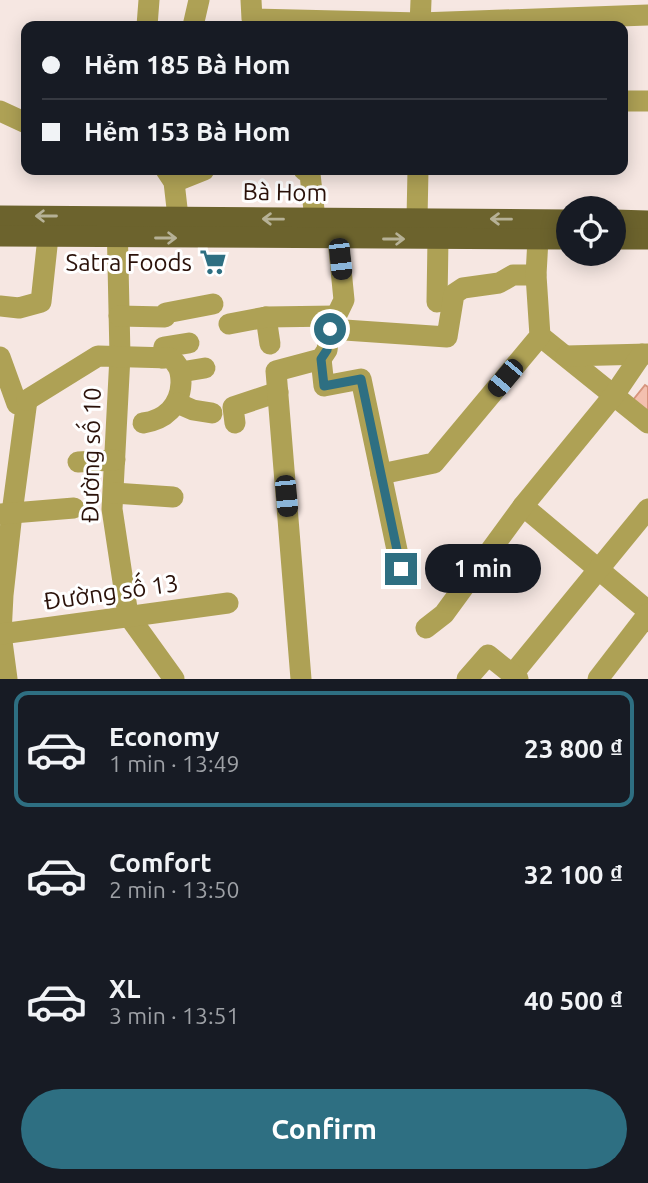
<!DOCTYPE html>
<meta charset="utf-8">
<style>
:root{--surface:#171b24;--page:#242831;--text:#f1f3f6;--muted:#9ea1a6;--line:#363941;--accent:#2e6f82}
body{margin:0;font-family:Ubuntu,sans-serif;background:var(--page);color:var(--text);height:100vh;display:flex;flex-direction:column;font-size:26px;white-space:nowrap}
*{box-sizing:border-box;margin:0}
p{font-size:23px;color:var(--muted)}
.icon{flex:none;width:38px;height:38px;fill:none;stroke:currentColor;stroke-width:2;stroke-linecap:round;stroke-linejoin:round}
.map{position:relative;height:679px;overflow:hidden}
.panel{display:flex;flex-direction:column;background:var(--surface);flex:1}
.panel>*{flex:none}
.banner{position:absolute;left:21px;top:21px;width:607px;height:154px;border-radius:14px;box-shadow:0 4px 18px #0003;display:grid;align-content:center;height:154px;padding:0 21px;background:var(--surface)}
.tools{position:absolute;left:556px;top:196px;display:grid;gap:14px}
.tools a{display:grid;place-items:center;width:70px;height:70px;border-radius:50%;background:var(--surface);box-shadow:0 4px 18px #0003;font-size:35px}
.end{position:absolute;width:32px;height:32px;margin:-16px;border:9px solid #2e6f82;background:#fff;box-shadow:0 0 0 4px #fff}
.from{border-radius:50%}
.bubble{position:absolute;height:49px;border-radius:24px;background:var(--surface);box-shadow:0 4px 18px #0003;font-size:23px;font-weight:700;line-height:49px;text-align:center}
.car{position:absolute;width:21px;height:42px;margin:-21px -10px;border-radius:9px;box-shadow:0 0 5px 2px #0007;background:linear-gradient(#222 24%,#8ab4d8 0 40%,#222 0 76%,#8ab4d8 0 86%,#222 0)}
.banner b{display:flex;align-items:center;gap:24px;height:66px;font-size:26px}
.banner b+b{border-top:2px solid var(--line)}
.banner i{width:18px;height:18px;background:var(--text)}
ul{padding:12px 0 0;list-style:none}
li{display:flex;align-items:center;gap:21px;height:116px;margin:0 14px 10px;padding:0 7px;border:4px solid transparent;border-radius:14px}
li div{flex:1}
li b{display:block;font-size:26px}
li em{font-style:normal;font-weight:700}
li.selected{border-color:var(--accent)}
li>.icon{width:63px;height:63px;stroke-width:1.5}
.primary-button{display:flex;gap:14px;margin-top:auto;padding:14px 21px}
.primary-button a{flex:1;height:80px;border-radius:42px;background:var(--accent);color:#fff;font-size:28px;font-weight:700;line-height:80px;text-align:center}
.map>svg:first-child{display:block}
.building{fill:#f3c0af;stroke:#d7957e;stroke-width:2;filter:url(#shadow)}
.lines{fill:none;stroke-linecap:round;stroke-linejoin:round}
.minor{stroke:#aea155;stroke-width:21}
.major{stroke:#6c632d;stroke-width:21}
.oneway{stroke:#b6b196}
.route{stroke:#2e6f82;stroke-width:9}
.labels{text-anchor:middle;dominant-baseline:central;stroke-width:6;stroke-linejoin:round;paint-order:stroke}
.street-label{font-size:24px;fill:#2b120a;stroke:#fff}
.poi-label{font-size:24px;fill:#2b120a;stroke:#fff;text-anchor:end}
</style>
<div class="map">
<svg width="648" height="679" viewBox="0 0 648 679">
<defs>
<filter id="shadow"><feDropShadow dx="8" dy="4.5" stdDeviation="3.5" flood-color="#0004"/></filter>
</defs>
<rect width="100%" height="100%" fill="#f6e7e2"/>
<path class="building" d="M645 385 648 387V412L633 400Z"/>
<g class="lines">
<g class="minor">
<path d="M251 0 252 19 420 23 648 15"/>
<path d="M147 26 149 0"/>
<path d="M193 26 199 0"/>
<path d="M420 26 421 0"/>
<path d="M623 101H648"/>
<path d="M0 111 26 123"/>
<path d="M166 170 174 182 178 217"/>
<path d="M304 170 310 174 315 219"/>
<path d="M174 182 204 170"/>
<path d="M117 218 120 356 112 509 128 615 174 679"/>
<path d="M417 219 418 170"/>
<path d="M437 302 438 239"/>
<path d="M0 306 19 308 41 302 48 237"/>
<path d="M119 316 165 317 166 313 213 304"/>
<path d="M266 317 270 344"/>
<path d="M229 324 266 317 336 316"/>
<path d="M330 329 447 337 454 294 463 288 499 283 513 275H536"/>
<path d="M540 336 648 423"/>
<path d="M566 356 648 354"/>
<path d="M0 357 17 404 27 400 12 513 3 595 1 634 7 679"/>
<path d="M162 358 164 347 189 343"/>
<path d="M321 359 324 386 361 379 401 569"/>
<path d="M181 372 205 368"/>
<path d="M27 400 98 356 170 358C179 364 181 372 181 383 180 406 165 420 143 423"/>
<path d="M177 403 193 410 212 413"/>
<path d="M235 423 233 407 278 392"/>
<path d="M78 462 115 460"/>
<path d="M381 474 434 463 540 336 536 275 538 239"/>
<path d="M114 493 173 497"/>
<path d="M523 506 648 611"/>
<path d="M0 514 74 508"/>
<path d="M426 628 444 614 523 506 614 395 642 354"/>
<path d="M1 634 228 603"/>
<path d="M512 675 648 509"/>
<path d="M301 679 276 371 321 359 327 350 330 329 344 300 338 239"/>
<path d="M467 679 488 655 518 679"/>
<path d="M598 679 648 614"/>
</g>
<g class="major">
<path d="M0 216 569 220"/>
<path d="M614 220 648 221"/>
<path d="M0 236 569 239"/>
<path d="M614 239H648"/>
</g>
</g>
<defs><path id="oneway-shaft" d="M-6 0H5M1.5-3L5.5 0L1.5 3" fill="none" stroke-width="1.6" stroke-linecap="round" stroke-linejoin="round" transform="scale(1.75)"/></defs>
<g class="oneway">
<use href="#oneway-shaft" transform="translate(46 216) rotate(180)"/>
<use href="#oneway-shaft" transform="translate(273 219) rotate(-179)"/>
<use href="#oneway-shaft" transform="translate(501 219) rotate(-179)"/>
<use href="#oneway-shaft" transform="translate(166 238)"/>
<use href="#oneway-shaft" transform="translate(394 239)"/>
</g>
<g class="lines">
<path class="route" d="M330 329 327 350 321 359 324 386 361 379 401 569"/>
</g>
<defs>
<g id="supermarket-bare" transform="scale(2.1)"><path d="M-6-5.5h2.5l.6 2H6L4.5 2H-2.5L-4.4-4H-6ZM-1.5 3.2a1.3 1.3 0 1 0 .1 0ZM3 3.2a1.3 1.3 0 1 0 .1 0Z" fill="#2e6f82" stroke="#fff" stroke-width="2.5" paint-order="stroke"/></g>
</defs>
<g fill-rule="evenodd">
<use href="#supermarket-bare" x="213" y="262"/>
</g>
<g class="labels">
<g class="street-label">
<text transform="translate(285 192) rotate(1)">Bà Hom</text>
<text transform="translate(91 455) rotate(-89)">Đường số 10</text>
<text transform="translate(111 592) rotate(-8)">Đường số 13</text>
</g>
<g class="poi-label">
<text x="192" y="262">Satra Foods</text>
</g>
</g>
</svg>
<div class="tools">
<a><svg class="icon" aria-label="locate" viewBox="0 0 24 24"><circle cx="12" cy="12" r="6"/><path d="M12 2v4M12 18v4M2 12h4M18 12h4"/></svg></a>
</div>
<i class="end from" style="left:330px;top:329px"></i>
<i class="end" style="left:401px;top:569px"></i>
<div class="bubble" style="left:425px;top:544px;width:116px">1 min</div>
<i class="car" style="left:340px;top:259px;rotate:174deg"></i>
<i class="car" style="left:505px;top:378px;rotate:220deg"></i>
<i class="car" style="left:286px;top:496px;rotate:175deg"></i>
<div class="banner">
<b><i class="from"></i>Hẻm 185 Bà Hom</b>
<b><i></i>Hẻm 153 Bà Hom</b>
</div>
</div>
<section class="panel">
<ul>
<li class="selected"><svg class="icon" aria-label="car" viewBox="0 0 24 24"><path d="M5 17H2v-5l4-1 3-4h7l3 4 3 1v5h-3M9 17h6M6 11h13"/><circle cx="7" cy="17" r="2"/><circle cx="17" cy="17" r="2"/></svg><div><b>Economy</b><p>1 min · 13:49</p></div><em>23 800 ₫</em></li>
<li><svg class="icon" aria-label="car" viewBox="0 0 24 24"><path d="M5 17H2v-5l4-1 3-4h7l3 4 3 1v5h-3M9 17h6M6 11h13"/><circle cx="7" cy="17" r="2"/><circle cx="17" cy="17" r="2"/></svg><div><b>Comfort</b><p>2 min · 13:50</p></div><em>32 100 ₫</em></li>
<li><svg class="icon" aria-label="car" viewBox="0 0 24 24"><path d="M5 17H2v-5l4-1 3-4h7l3 4 3 1v5h-3M9 17h6M6 11h13"/><circle cx="7" cy="17" r="2"/><circle cx="17" cy="17" r="2"/></svg><div><b>XL</b><p>3 min · 13:51</p></div><em>40 500 ₫</em></li>
</ul>
<div class="primary-button"><a>Confirm</a></div>
</section>
